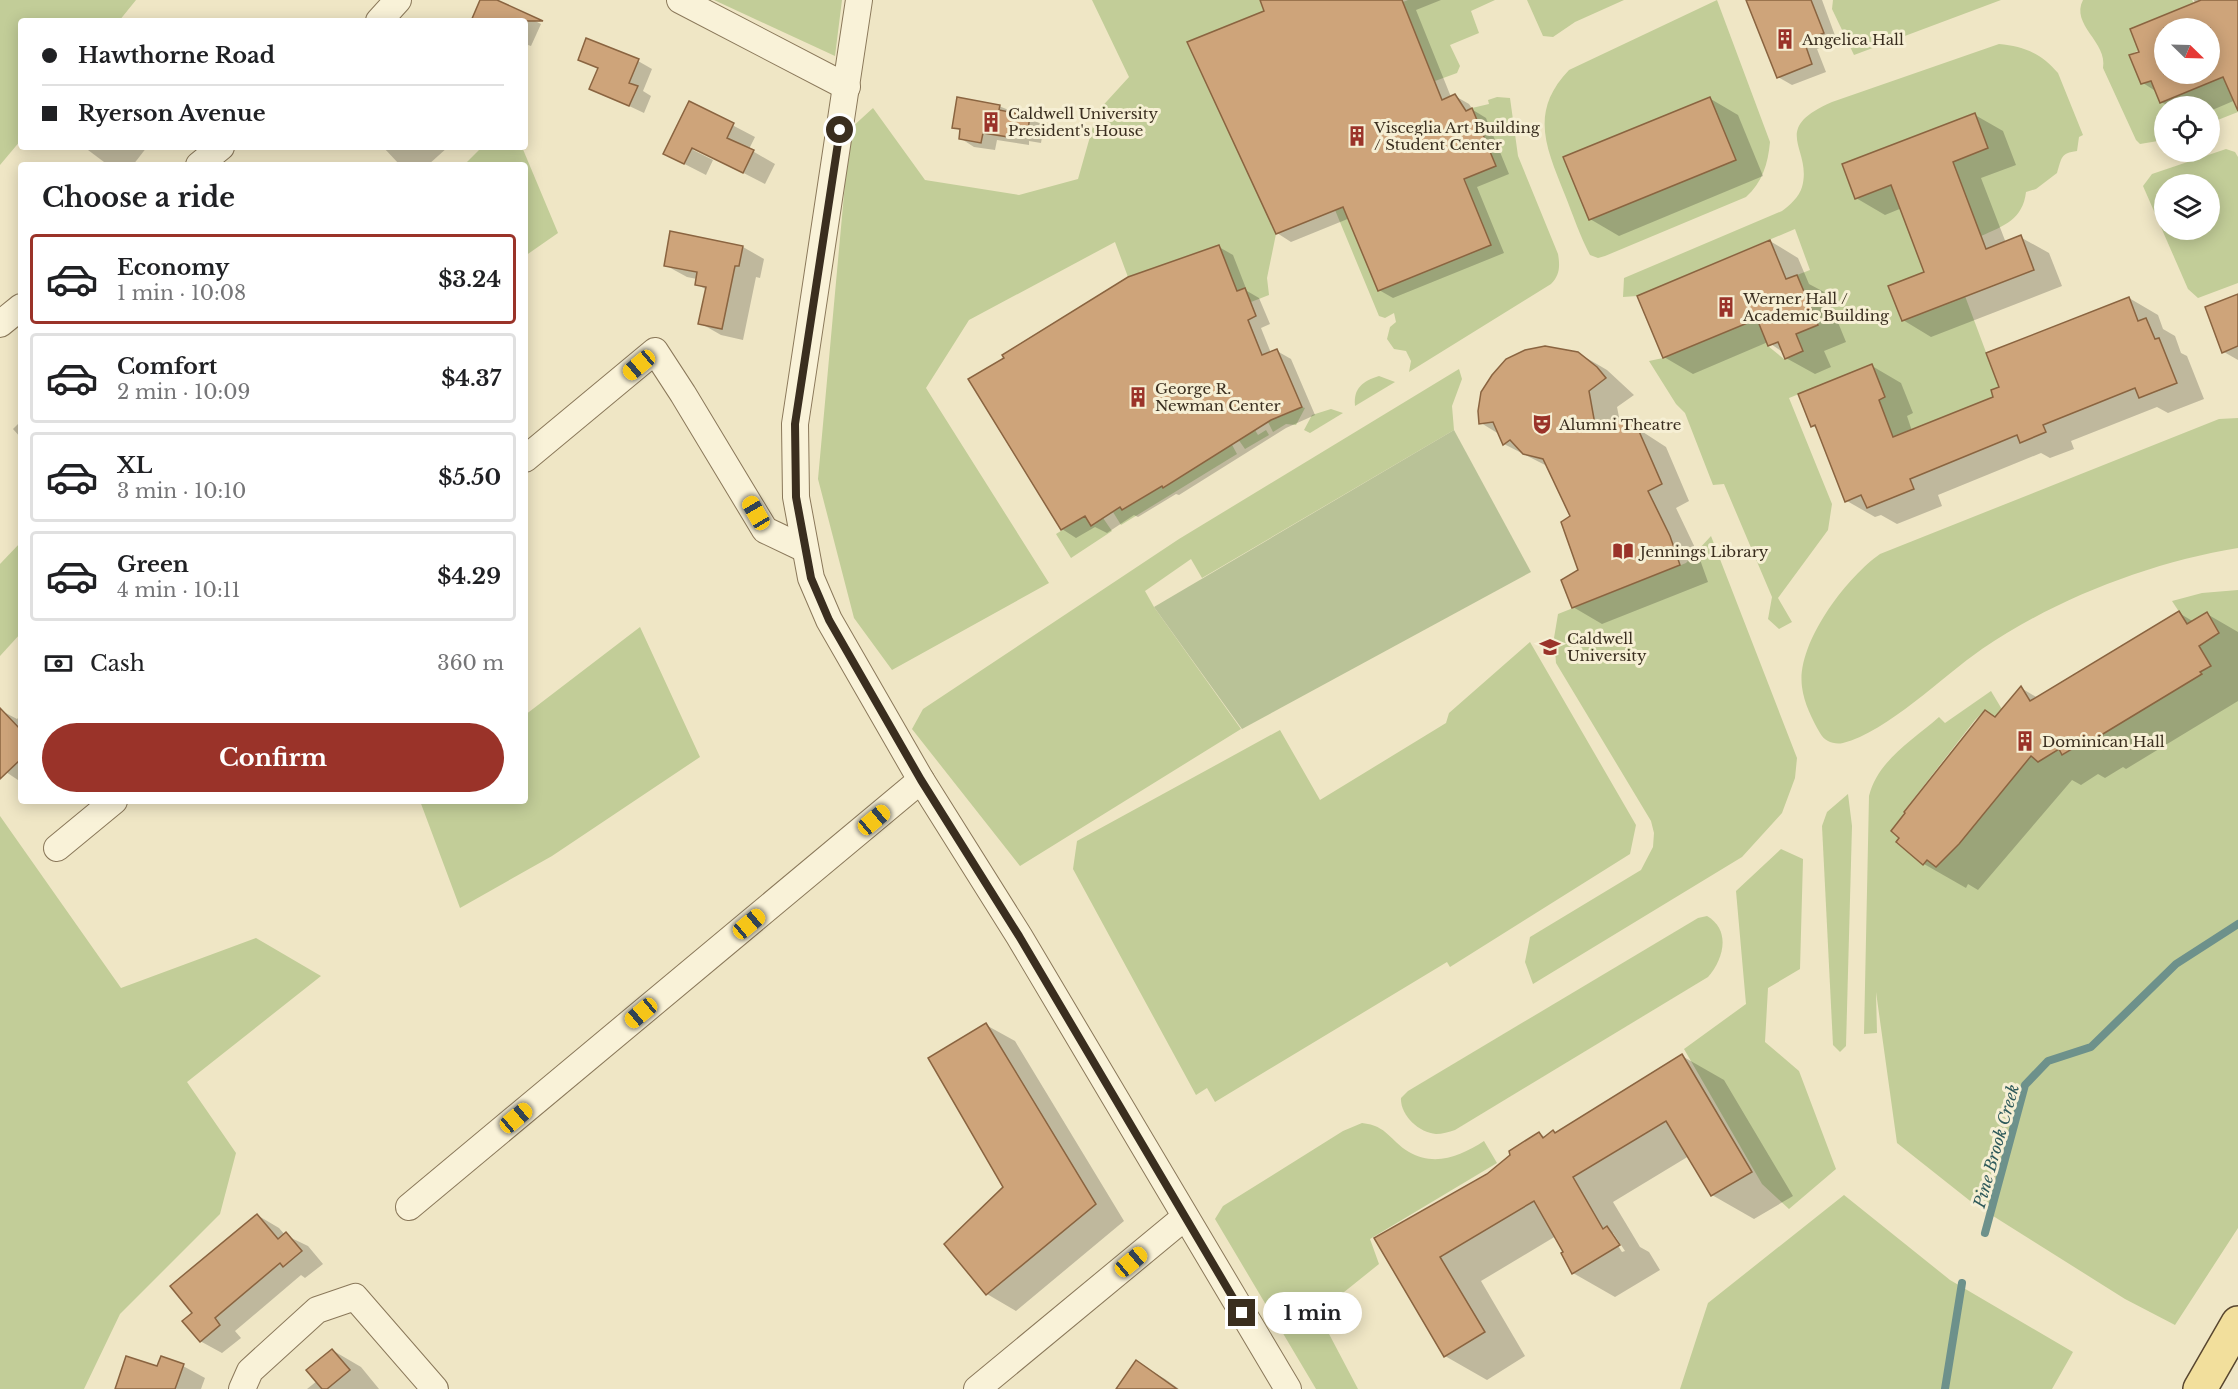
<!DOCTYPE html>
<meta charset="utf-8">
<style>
:root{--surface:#fff;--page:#f2f2f2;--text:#202124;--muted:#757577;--line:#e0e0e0;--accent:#9a3329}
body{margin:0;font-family:"Libre Baskerville",serif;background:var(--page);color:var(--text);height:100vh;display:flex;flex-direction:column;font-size:22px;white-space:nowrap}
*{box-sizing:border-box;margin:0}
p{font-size:20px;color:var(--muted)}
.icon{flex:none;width:33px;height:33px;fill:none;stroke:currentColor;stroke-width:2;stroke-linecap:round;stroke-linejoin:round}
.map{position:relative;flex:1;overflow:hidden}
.side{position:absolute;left:18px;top:162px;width:510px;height:642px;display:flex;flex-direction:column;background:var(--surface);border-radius:6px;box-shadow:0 3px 15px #0003}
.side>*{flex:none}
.banner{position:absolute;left:18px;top:18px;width:510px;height:132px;border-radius:6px;box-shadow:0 3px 15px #0003;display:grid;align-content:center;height:132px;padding:0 24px;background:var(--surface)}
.needle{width:39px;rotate:113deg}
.buttons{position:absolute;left:2154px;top:18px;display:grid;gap:12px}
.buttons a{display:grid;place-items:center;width:66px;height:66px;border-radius:50%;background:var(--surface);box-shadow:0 3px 15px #0003;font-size:30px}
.end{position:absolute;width:27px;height:27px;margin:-14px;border:8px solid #3a2e1f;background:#fff;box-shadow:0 0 0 3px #fff}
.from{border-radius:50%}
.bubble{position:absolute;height:42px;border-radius:21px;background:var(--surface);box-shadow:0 3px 15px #0003;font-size:20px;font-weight:700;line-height:42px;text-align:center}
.car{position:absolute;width:18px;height:36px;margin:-18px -9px;border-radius:8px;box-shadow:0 0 4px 2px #0007;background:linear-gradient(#f5c518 24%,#345 0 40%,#f5c518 0 76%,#345 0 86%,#f5c518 0)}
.banner b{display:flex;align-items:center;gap:21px;height:57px;font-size:22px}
.banner b+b{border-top:2px solid var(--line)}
.banner i{width:15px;height:15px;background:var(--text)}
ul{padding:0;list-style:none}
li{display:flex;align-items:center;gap:18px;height:90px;margin:0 12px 9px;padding:0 12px;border:3px solid var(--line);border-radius:6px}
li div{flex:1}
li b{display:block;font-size:22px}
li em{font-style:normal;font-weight:700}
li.current{border-color:var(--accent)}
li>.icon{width:54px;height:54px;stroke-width:1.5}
h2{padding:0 24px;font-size:27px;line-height:72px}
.pay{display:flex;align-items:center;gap:15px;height:66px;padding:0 24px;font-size:22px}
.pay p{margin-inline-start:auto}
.action{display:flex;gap:12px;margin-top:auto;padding:12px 24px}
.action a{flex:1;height:69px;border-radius:36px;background:var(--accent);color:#fff;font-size:24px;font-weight:700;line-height:69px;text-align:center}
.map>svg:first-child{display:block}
.green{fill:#c2cd98;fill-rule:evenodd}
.cemetery{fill:#b9c297}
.shadow{fill:#0003;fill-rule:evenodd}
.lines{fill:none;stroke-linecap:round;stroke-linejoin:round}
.stream{stroke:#6d918b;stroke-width:8}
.building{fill:#cea47a;stroke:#8a6440;stroke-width:1.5;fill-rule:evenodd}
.street-casing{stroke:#8a785a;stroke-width:28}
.primary-casing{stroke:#58462f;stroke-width:36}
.street{stroke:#f9f2d8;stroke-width:26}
.primary{stroke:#f2df9c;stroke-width:33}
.route{stroke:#3a2e1f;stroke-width:8}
.labels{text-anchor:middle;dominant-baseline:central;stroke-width:6;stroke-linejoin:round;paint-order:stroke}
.poi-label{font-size:15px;fill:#3a2e1f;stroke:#f6efd4;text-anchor:start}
.water-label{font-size:16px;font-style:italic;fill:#2e595a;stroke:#f6efd4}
</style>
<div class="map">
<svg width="2238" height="1389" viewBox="0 0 2238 1389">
<rect width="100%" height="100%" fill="#efe6c5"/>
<g class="green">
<path d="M0 0H136L119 21H21V140L0 165Z"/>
<path d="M714 0H842L835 56Z"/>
<path d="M1092 0H1260L1264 11 1187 42 1276 234 1267 278 1269 295 1251 302 1237 291 1219 245 1128 277 1115 242 969 320 926 388 1049 583 892 670 854 618 818 479 850 129 873 108 925 180 1019 195 1078 179 1097 112 1129 77Z"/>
<path d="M1408 0H1495L1471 11 1479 33 1450 45 1460 66 1457 73 1435 81 1403 2Z"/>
<path d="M1527 0H1624L1575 22 1553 37 1543 36Z"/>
<path d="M1717 0 1770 142C1768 164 1762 183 1746 197L1605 256 1598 258 1590 255C1580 236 1573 215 1565 195 1546 147 1529 112 1569 70Z"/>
<path d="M1833 0H2001L1854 55 1832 9Z"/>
<path d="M2083 0H2192L2194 3 2130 29 2139 50 2130 55 2141 84 2151 81 2160 103 2223 77 2238 80V112L2210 123V106H2164V140L2140 144 2136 140 2103 68C2108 42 2070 25 2083 0Z"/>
<path d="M1999 44C2024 46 2042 54 2058 73L2083 135 2079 137 2077 151C2060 153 2062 158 2057 173L2036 189 2026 192C2023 219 2004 226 1981 236L1953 162 1988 148 1975 113 1842 164 1855 199 1891 185 1924 272 1890 286 1901 321 1965 296 1999 387 1993 397 1893 437 1879 400 1885 397 1872 365 1789 398 1832 504 1828 530 1778 598 1792 622 1779 629 1768 619 1772 597 1724 484 1713 485 1685 413 1676 404 1649 361 1663 358 1757 319 1768 346 1784 359 1803 351 1796 334 1818 325 1797 275 1810 270 1795 229 1637 296 1623 297 1624 278 1782 211C1790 205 1799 197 1802 187 1813 148 1768 130 1832 102Z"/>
<path d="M1497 97 1510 98 1518 156 1558 254C1560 266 1560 275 1551 284L1409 372 1411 361 1406 351 1394 349 1387 339 1390 327 1396 322 1394 313 1385 318 1379 316 1335 210 1343 207 1378 291 1488 246 1465 179 1496 166 1472 108 1489 104 1488 100Z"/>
<path d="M482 147H522L558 233 525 256V165H464Z"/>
<path d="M2226 149 2235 152 2238 157V283L2198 298 2188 289 2143 186 2152 174ZM2164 184H2210V230H2164Z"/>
<path d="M1459 369 1462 379 1452 406 1454 430 1202 578 1191 559 1145 591 1154 607 1241 729 1020 866 912 729 923 709 1179 539Z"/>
<path d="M1379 376 1395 382 1355 406C1353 388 1363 381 1379 376Z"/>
<path d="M1302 407 1305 408 1296 425 1286 424 1273 432 1268 422 1277 415 1280 417Z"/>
<path d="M1331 409 1343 413 1310 433 1304 430 1312 415Z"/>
<path d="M2238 418V548C2151 562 2055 599 1982 649 1943 676 1887 732 1843 743 1834 745 1824 741 1820 733 1812 719 1804 703 1802 687 1796 643 1847 577 1880 554L2219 419Z"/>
<path d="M1255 430 1258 435 1266 430 1269 435 1245 449 1238 439Z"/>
<path d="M1231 443 1237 454 1121 525 1113 512 1121 507 1123 510 1162 486 1164 488Z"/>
<path d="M1085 516 1091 526 1103 518 1112 531 1071 558 1056 534Z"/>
<path d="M1711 536 1797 758 1795 778 1782 813 1742 857 1533 984 1525 962 1530 937 1641 870 1653 847 1654 833 1651 821 1556 663 1554 638 1558 614 1686 563Z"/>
<path d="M21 542V633L0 656V564Z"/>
<path d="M2238 590V1228L2175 1325 2125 1299 1974 1204 1897 1143 1876 992 1877 1033 1864 1034 1869 796C1878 760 1913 740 1939 717L1945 723 1991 691 2003 711 1996 719 1985 710 1975 720 1904 811 1899 838 1896 843 1923 864 1927 860 1936 867 2029 755 2038 762 2059 749 2063 755 2202 674 2200 672 2211 665 2199 646 2219 633 2207 613 2187 624 2172 601 2202 593Z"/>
<path d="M640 627 700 757 552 856 460 908 420 801H525V715Z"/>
<path d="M1530 642 1636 825 1630 854 1450 967 1447 962 1215 1102 1207 1088 1196 1095 1073 869 1077 841 1280 730 1320 800 1446 723 1449 713Z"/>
<path d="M1848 794 1852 826 1846 1046 1840 1052 1833 1045 1822 826 1827 812Z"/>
<path d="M0 816 121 988 256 938 321 976 187 1082 236 1153 220 1214 120 1314 84 1389H0Z"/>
<path d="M1781 849 1803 859 1800 969 1768 988 1765 1042 1799 1071 1836 1169 1789 1209 1762 1184 1684 1049 1746 1004 1736 891Z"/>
<path d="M1707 916C1731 930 1724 959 1708 977L1455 1130C1449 1132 1442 1134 1436 1134 1419 1133 1400 1115 1401 1098L1408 1091 1698 918Z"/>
<path d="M1362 1123C1388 1126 1389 1140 1409 1152 1435 1167 1461 1156 1484 1141L1497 1163 1370 1239 1379 1264 1318 1313 1358 1389H1316L1215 1219 1223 1206 1343 1131Z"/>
<path d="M1844 1195 1950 1280 2073 1352 2052 1389H1680L1708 1303Z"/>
</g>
<path class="cemetery" d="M1454 430 1531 572 1242 729 1154 607Z"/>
<g class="shadow">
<path d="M482 0H493L541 24 531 46 525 44V21H472Z"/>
<path d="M1262 0H1441L1416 10 1451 97 1455 96 1469 104 1473 110 1486 118 1509 174 1477 187 1504 253 1393 298 1379 290 1350 218 1291 242 1277 233 1266 11Z"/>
<path d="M1757 0H1822L1837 41 1817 49 1826 72 1792 85 1778 77Z"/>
<path d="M2194 0H2238V99L2210 111V106H2169L2161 102 2157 92 2143 83 2141 52 2132 30 2195 4ZM2164 28H2210V74H2164Z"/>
<path d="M579 59 638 61 652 69 643 91 651 96 644 113 591 88 599 69Z"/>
<path d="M1709 98 1738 115 1763 176 1619 236 1590 219Z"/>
<path d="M690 103 755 137 749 149 775 164 765 184 693 147V150L713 160 706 175 665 154Z"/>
<path d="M999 106 1044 125 1041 143 1029 141V145L997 140 995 150 974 147 960 138 961 131 954 127Z"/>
<path d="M1975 115 2003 131 2016 165 1981 178 2006 243 2020 237 2049 253 2062 286 1931 337 1903 320 1926 273 1902 208 1885 215 1856 198Z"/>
<path d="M84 147H147L133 165H108Z"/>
<path d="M383 147H448L428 165H400Z"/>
<path d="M1770 241 1798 258 1809 284 1826 293 1846 342 1824 351 1831 367 1815 374 1786 358 1784 353 1768 342 1693 374 1664 357Z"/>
<path d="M743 247 764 259 760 278 756 277 743 340 721 335 700 323 707 290 696 284 697 279 687 277 665 265Z"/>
<path d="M1219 247 1233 255 1247 291 1259 298 1270 324 1261 328 1271 353 1277 351 1291 359 1315 415 1286 428 1179 495 1176 494 1138 517 1134 515 1107 533 1095 527 1076 538 1062 529Z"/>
<path d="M2238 296V360L2224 352Z"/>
<path d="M2129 298 2158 315 2163 329 2175 336 2181 353 2187 356 2204 399 2168 413 2157 407 2071 441 2074 449 2050 458 2041 453 1938 495 1942 506 1897 524 1881 515 1875 517 1847 501 1819 429 1812 426 1872 366 1901 383 1913 413 1907 416 1912 431 1995 398Z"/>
<path d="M1578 353 1607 370 1634 395 1617 407 1620 422 1629 423 1666 447 1689 501 1676 508 1698 554 1708 582 1602 624 1573 607 1580 571 1572 517 1549 467 1504 444 1499 434 1481 423Z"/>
<path d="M21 421V438L13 429Z"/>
<path d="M2179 613 2194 622 2207 614 2238 632V701L2126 769 2123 767 2105 778 2098 774 2081 785 2072 780 1978 890 1968 884 1966 888 1924 864 1906 811 1986 712 1996 718 2021 688 2038 698Z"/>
<path d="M0 710 17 719 21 715V782L0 768Z"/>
<path d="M986 1025 1015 1041 1124 1221 1016 1311 987 1294 1005 1187Z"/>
<path d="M1682 1056 1724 1080 1793 1196 1754 1219 1712 1195 1689 1156 1613 1202 1640 1247 1649 1252 1660 1270 1615 1297 1573 1273 1556 1236 1481 1281 1525 1356 1487 1380 1445 1356 1376 1239 1488 1175 1539 1133 1546 1138 1557 1134ZM1610 1233H1613L1625 1251 1622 1252Z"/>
<path d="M257 1215 279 1228 285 1235 308 1246 323 1264 305 1278 301 1275 235 1331 241 1338 222 1353 200 1341 194 1313Z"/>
<path d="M332 1350 361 1367 379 1389H307L317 1381Z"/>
<path d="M1136 1362 1165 1379 1179 1389H1118Z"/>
<path d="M183 1366 205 1378 201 1389H116L158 1368Z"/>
</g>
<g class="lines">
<g class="stream">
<path d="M1985 1233 2025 1085 2048 1061 2091 1047 2176 964 2238 924"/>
<path d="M1945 1389 1962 1283"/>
</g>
</g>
<g class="building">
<path d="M480 0H497L543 21H471Z"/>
<path d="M1260 0H1402L1442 100 1455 94 1466 111 1472 108 1496 166 1464 179 1491 245 1378 291 1343 207 1276 234 1187 42 1264 11Z"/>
<path d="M1746 0H1811L1824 33 1804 41 1812 64 1777 78Z"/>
<path d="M2201 0H2238V111L2223 77 2160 103 2151 81 2141 84 2129 55 2139 52 2130 29ZM2164 28H2210V74H2164Z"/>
<path d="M586 38 639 59 629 83 638 86 629 106 589 89 598 68 578 60Z"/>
<path d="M957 97 1000 105 999 110 1030 116 1027 136 1015 134V138L983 133 981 143 959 139 960 129 952 128Z"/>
<path d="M1710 97 1736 160 1589 220 1563 157Z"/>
<path d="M689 101 734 123 727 138 754 150 743 173 692 148 684 164 663 154Z"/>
<path d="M1975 113 1988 148 1953 162 1986 249 2021 235 2034 270 1902 321 1888 286 1924 272 1891 185 1855 199 1842 164Z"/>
<path d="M670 231 743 246 739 266H735L722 329 698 324 706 287 695 285 697 272 664 266Z"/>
<path d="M1770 240 1786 279 1797 275 1818 325 1796 334 1803 351 1785 359 1778 342 1768 346 1757 319 1663 358 1637 296Z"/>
<path d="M1219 245 1237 291 1245 288 1256 316 1248 320 1262 355 1277 349 1302 407 1271 420 1163 488 1162 486 1122 510 1120 507 1091 526 1085 516 1061 530 968 379 1004 358 1002 355 1128 277Z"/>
<path d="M2238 294V346L2222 353 2205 307Z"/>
<path d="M2129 297 2138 321 2146 318 2155 339 2159 338 2177 383 2139 398 2135 388 2043 425 2046 432 2020 443 2017 435 1910 479 1914 489 1867 508 1861 495 1845 502 1815 425 1811 427 1798 394 1872 364 1885 397 1879 400 1893 437 1993 397 1991 390 1999 387 1986 353Z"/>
<path d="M1545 346 1578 352 1597 367 1606 378 1589 391 1596 430 1619 421 1629 422 1638 429 1662 484 1648 491 1670 536 1680 565 1572 608 1561 580 1578 570 1561 522 1570 516 1543 459 1523 454 1510 440 1503 445 1493 422 1479 424 1478 411 1481 392 1492 375 1506 359 1525 350Z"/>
<path d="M2179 611 2187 624 2207 612 2219 633 2199 646 2211 666 2200 672 2202 674 2083 746 2082 743 2062 755 2059 749 2038 762 2031 756 1959 844 1936 867 1927 860 1923 865 1896 842 1899 838 1891 831 1905 813 1904 812 1985 710 1995 717 2021 686 2030 701Z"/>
<path d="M0 708 21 730V759L0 779Z"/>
<path d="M986 1023 1096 1204 986 1295 944 1244 1003 1187 928 1058Z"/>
<path d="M1682 1054 1752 1172 1711 1196 1666 1121 1573 1177 1603 1229 1607 1226 1620 1245 1572 1274 1561 1253 1563 1252 1534 1201 1440 1257 1485 1332 1444 1357 1374 1238 1487 1174 1510 1155 1509 1151 1539 1132 1543 1138 1553 1130 1555 1133Z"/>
<path d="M257 1214 278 1239 286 1232 302 1251 283 1267 280 1263 215 1318 220 1325 200 1342 182 1321 192 1313 170 1286Z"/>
<path d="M332 1349 350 1370 327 1389H322L306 1370Z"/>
<path d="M126 1356 157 1366 161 1356 184 1364 175 1389H115Z"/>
<path d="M1136 1360 1177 1389H1116Z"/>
</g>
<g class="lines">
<g class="street-casing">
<g id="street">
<path d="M680 0 847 87"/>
<path d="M859 0 795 424 796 497 811 578 829 620 921 780 1019 936 1288 1389"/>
<path d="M379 21 398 0"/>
<path d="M199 165 221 147"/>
<path d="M0 324 21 307"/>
<path d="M525 459 655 351 683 394 765 530 805 549"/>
<path d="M57 848 114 801"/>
<path d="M409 1207 921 780"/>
<path d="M242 1389 250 1371 317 1310 355 1297 435 1389"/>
<path d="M977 1389 1185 1217"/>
</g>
</g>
<g class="primary-casing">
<path id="primary" d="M2200 1389 2238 1323"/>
</g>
<use href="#street" class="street"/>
<use href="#primary" class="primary"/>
</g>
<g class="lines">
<path class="route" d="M840 130 795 424 796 497 811 578 829 620 921 780 1019 936 1242 1313"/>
</g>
<defs>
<g id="building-bare" transform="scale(1.62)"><path d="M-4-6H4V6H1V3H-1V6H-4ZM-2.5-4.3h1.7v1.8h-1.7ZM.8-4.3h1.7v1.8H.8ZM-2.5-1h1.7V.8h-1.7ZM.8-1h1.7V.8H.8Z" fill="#9a3329" stroke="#f6efd4" stroke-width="2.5" paint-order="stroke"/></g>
<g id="theatre-bare" transform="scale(1.62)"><path d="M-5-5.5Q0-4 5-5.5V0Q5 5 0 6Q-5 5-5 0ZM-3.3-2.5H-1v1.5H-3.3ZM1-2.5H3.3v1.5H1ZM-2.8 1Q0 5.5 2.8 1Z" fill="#9a3329" stroke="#f6efd4" stroke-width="2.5" paint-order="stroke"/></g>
<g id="library-bare" transform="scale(1.62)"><path d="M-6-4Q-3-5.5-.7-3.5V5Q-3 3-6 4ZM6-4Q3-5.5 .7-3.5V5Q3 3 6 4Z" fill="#9a3329" stroke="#f6efd4" stroke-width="2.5" paint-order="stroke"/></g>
<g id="university-bare" transform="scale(1.62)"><path d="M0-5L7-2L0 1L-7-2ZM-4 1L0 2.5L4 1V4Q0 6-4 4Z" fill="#9a3329" stroke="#f6efd4" stroke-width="2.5" paint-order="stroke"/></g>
</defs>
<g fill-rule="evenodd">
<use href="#building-bare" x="1785" y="39"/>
<use href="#building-bare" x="991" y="122"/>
<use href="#building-bare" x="1357" y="136"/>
<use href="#building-bare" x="1726" y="307"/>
<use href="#building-bare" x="1138" y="397"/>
<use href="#theatre-bare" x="1542" y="424"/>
<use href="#library-bare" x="1623" y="551"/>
<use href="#university-bare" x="1550" y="647"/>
<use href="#building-bare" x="2025" y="741"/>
</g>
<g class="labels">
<g class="poi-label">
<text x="1802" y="39">Angelica Hall</text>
<text x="1008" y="113">Caldwell University<tspan x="1008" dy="17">President's House</tspan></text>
<text x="1374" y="127">Visceglia Art Building<tspan x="1374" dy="17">/ Student Center</tspan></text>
<text x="1743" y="298">Werner Hall /<tspan x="1743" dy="17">Academic Building</tspan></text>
<text x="1155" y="388">George R.<tspan x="1155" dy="17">Newman Center</tspan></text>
<text x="1559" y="424">Alumni Theatre</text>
<text x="1640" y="551">Jennings Library</text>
<text x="1567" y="638">Caldwell<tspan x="1567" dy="17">University</tspan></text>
<text x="2042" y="741">Dominican Hall</text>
</g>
<g class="water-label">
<text transform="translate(1996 1146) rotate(-74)">Pine Brook Creek</text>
</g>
</g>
</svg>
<div class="buttons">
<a><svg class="needle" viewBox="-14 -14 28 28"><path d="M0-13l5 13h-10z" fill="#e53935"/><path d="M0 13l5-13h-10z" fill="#757577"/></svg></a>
<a><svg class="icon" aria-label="locate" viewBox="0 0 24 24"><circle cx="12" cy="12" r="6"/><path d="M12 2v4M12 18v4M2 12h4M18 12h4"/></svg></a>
<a><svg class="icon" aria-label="layers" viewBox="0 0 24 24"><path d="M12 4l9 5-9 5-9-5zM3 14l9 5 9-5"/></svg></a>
</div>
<i class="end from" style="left:840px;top:130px"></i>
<i class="end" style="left:1242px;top:1313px"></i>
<div class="bubble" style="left:1263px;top:1292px;width:99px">1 min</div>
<i class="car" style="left:639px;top:365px;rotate:230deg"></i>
<i class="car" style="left:756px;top:513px;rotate:330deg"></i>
<i class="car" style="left:874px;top:820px;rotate:50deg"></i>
<i class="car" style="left:749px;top:924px;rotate:50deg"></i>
<i class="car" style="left:641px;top:1013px;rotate:230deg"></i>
<i class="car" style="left:516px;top:1118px;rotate:50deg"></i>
<i class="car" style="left:1131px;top:1262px;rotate:50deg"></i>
<div class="banner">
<b><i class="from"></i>Hawthorne Road</b>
<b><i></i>Ryerson Avenue</b>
</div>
<section class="side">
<h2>Choose a ride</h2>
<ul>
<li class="current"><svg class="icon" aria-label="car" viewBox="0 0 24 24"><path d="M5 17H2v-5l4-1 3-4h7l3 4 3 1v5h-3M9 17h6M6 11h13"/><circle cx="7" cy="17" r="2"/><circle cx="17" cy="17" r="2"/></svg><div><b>Economy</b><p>1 min · 10:08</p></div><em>$3.24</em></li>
<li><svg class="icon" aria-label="car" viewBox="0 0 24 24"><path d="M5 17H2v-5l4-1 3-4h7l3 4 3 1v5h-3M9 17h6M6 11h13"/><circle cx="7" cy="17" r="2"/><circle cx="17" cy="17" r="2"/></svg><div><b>Comfort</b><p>2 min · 10:09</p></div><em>$4.37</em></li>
<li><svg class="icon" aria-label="car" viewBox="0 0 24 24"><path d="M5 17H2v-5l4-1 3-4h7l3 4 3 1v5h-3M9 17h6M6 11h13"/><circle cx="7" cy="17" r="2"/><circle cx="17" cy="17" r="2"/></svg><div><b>XL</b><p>3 min · 10:10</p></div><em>$5.50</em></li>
<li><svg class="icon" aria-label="car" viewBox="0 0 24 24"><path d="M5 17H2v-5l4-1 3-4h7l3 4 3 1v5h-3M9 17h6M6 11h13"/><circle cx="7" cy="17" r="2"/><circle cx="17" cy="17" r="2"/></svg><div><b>Green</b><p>4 min · 10:11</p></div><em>$4.29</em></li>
</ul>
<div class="pay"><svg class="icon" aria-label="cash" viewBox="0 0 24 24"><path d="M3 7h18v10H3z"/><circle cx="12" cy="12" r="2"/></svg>Cash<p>360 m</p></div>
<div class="action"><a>Confirm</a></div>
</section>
</div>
